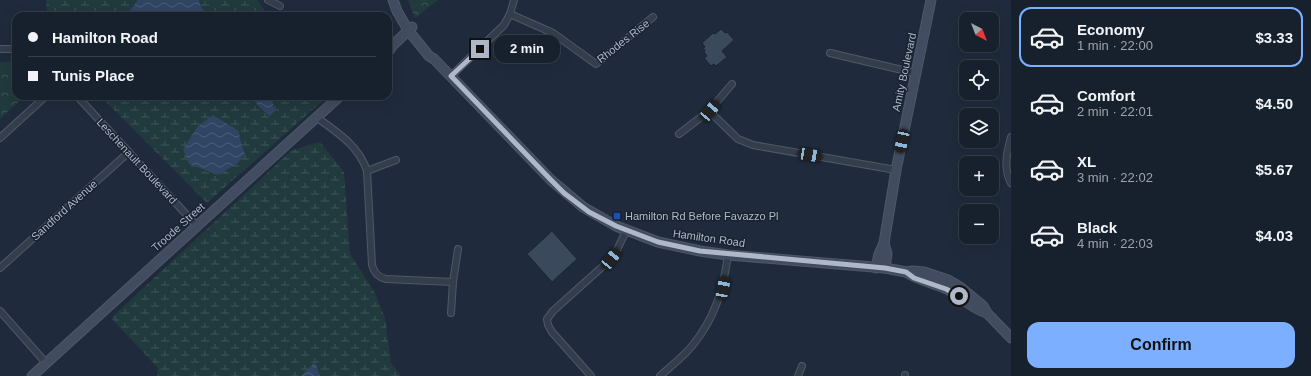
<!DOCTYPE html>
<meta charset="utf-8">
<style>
:root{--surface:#17202d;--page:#242d39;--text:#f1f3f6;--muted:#9ea3aa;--line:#363e49;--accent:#7cafff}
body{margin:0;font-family:Arial,sans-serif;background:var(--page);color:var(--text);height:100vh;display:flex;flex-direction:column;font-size:15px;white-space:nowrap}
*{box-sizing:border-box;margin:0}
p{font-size:13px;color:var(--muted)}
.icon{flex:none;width:22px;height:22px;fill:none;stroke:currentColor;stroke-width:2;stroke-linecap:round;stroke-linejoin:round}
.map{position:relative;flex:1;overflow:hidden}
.details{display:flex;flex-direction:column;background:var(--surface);width:300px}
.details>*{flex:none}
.guide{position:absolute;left:12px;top:12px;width:380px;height:88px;border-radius:12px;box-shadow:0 4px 16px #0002,0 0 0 1px var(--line);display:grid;align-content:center;height:88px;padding:0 16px;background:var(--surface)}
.needle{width:26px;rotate:138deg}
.fabs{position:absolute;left:959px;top:12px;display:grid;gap:8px}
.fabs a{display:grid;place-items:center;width:40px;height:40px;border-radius:8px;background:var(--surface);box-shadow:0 4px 16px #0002,0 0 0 1px var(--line);font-size:20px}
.end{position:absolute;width:18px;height:18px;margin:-9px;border:5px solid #aeb8c8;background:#111;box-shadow:0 0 0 2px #111}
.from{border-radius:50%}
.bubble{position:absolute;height:28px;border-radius:12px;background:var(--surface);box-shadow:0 4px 16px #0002,0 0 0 1px var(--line);font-size:13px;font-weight:800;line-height:28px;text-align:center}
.car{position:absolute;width:12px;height:24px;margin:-12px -6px;border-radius:5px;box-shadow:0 0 3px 1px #0007;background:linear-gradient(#222 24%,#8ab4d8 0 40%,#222 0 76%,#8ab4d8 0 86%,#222 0)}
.guide b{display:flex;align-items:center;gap:14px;height:38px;font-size:15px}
.guide b+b{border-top:1px solid var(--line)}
.guide i{width:10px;height:10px;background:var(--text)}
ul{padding:7px 0 0;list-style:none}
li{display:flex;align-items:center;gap:12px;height:60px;margin:0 8px 6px;padding:0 8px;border:2px solid transparent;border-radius:12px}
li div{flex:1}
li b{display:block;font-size:15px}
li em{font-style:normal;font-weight:800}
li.active{border-color:var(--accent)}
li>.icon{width:36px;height:36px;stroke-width:1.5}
.button{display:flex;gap:8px;margin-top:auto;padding:8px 16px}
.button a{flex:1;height:46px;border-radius:12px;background:var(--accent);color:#111;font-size:16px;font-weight:800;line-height:46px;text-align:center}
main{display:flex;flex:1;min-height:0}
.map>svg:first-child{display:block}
.wetland{fill:url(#wetland-marsh);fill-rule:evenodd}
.park{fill:url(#park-crowns)}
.water{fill:url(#water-waves)}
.building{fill:#3b495c;stroke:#1a2433}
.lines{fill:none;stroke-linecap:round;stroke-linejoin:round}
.street-casing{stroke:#4e5867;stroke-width:8}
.secondary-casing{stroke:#4e5867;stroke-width:11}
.street{stroke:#333d4c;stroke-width:6}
.secondary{stroke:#414c60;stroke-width:9}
.route{stroke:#aeb8c8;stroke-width:5}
.transit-dot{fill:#1a4fb4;stroke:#192231;stroke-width:1.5}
.labels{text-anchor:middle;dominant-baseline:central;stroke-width:3;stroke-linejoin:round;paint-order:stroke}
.street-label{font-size:11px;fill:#aeb8c8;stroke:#192231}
.poi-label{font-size:11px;fill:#aeb8c8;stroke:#192231;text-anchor:start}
</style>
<main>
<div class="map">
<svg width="1011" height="376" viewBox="0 0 1011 376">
<defs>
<pattern id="wetland-marsh" width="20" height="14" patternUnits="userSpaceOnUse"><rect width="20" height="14" fill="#213a3d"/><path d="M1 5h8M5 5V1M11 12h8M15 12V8" fill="none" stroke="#3f5458"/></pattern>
<pattern id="park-crowns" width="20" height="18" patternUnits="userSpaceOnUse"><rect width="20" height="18" fill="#213a3d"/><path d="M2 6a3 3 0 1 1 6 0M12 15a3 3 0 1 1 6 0" fill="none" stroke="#3f5458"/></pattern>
<pattern id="water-waves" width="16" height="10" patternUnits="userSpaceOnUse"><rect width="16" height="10" fill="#2f4563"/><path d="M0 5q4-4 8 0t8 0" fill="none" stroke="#4b5e78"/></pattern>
</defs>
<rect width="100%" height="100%" fill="#1f2b3c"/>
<g class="wetland">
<path d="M46 0H138L129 11 130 16H47Z"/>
<path d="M199 0H257L269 16H208L201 7Z"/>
<path d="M100 96H251L259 107 275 111 271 96H328L207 203ZM239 131 240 139 245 154 238 163 218 175 198 168Z"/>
<path d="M320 142 344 172 350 254 374 291 385 318 391 363 401 376H157L158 368 111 318 292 150Z"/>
</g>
<g class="park">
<path d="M408 0H438L415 18Z"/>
<path d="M16 61V96H25L0 119V62Z"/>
</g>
<g class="water">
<path d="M138 0H199L201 7 208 16H130L129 11Z"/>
<path d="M251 96H271L275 111 270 116 259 107Z"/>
<path d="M213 115 239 131 240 139 245 154 238 163 218 175 189 164 183 149 198 126Z"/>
<path d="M315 362 320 376H301Z"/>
</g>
<g class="building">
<path d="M721 29 725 33 727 32 734 40 722 51 727 57 716 66 714 64 711 66 704 58 707 56 704 52 705 50 703 48 705 47 702 43 713 33 715 34Z"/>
<path d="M552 231 577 259 552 282 527 254Z"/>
</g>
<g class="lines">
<g class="street-casing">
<g id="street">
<path d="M268 0 280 6"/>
<path d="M510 14 553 33 596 64 653 17"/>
<path d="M0 49H16"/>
<path d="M830 53 915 73"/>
<path d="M451 76 504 25 510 14 514 0"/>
<path d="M77 96 197 226"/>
<path d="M709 111 738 139 753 145 896 170"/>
<path d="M316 117C337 132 359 146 367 171L372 265C374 273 378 277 386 279L453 282"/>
<path d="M679 134 709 111 732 84"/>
<path d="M1011 137C1007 152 1003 168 1011 183"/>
<path d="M0 138 46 96"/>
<path d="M367 171 396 160"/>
<path d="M0 268 129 152"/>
<path d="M0 311 46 363"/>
<path d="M451 313 453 282 458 249"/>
<path d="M905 375V376"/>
<path d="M591 376 552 332 548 325 547 319 553 311 611 259 616 252 626 231"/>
<path d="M660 376C671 366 683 357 692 346 715 318 723 290 728 255"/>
<path d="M798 376 802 366"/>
</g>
</g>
<g class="secondary-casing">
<g id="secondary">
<path d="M393 0 397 11 408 30 429 56 434 59 551 180 583 207 616 226 658 242 700 251 728 255 885 268 906 272 913 271 924 272 948 280 960 287 983 306 987 313 1011 338"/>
<path d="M388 52 393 45 412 27"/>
<path d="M884 243 887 254 885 268"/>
<path d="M876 268 879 254 884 243 896 170 931 0"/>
<path d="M906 272C919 280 933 283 947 289 961 296 972 309 987 313"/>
<path d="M32 376 340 96"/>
</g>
</g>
<use href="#street" class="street"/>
<use href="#secondary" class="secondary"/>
</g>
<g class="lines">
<path class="route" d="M480 49 451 76 551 180 564 193 589 212 616 226 658 242 700 251 885 268 906 272 914 278 946 289 959 296"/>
</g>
<rect class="transit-dot" x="613" y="212" width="8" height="8" rx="2"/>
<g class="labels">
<g class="street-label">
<text transform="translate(623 41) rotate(-38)">Rhodes Rise</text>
<text transform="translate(904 72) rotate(-78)">Amity Boulevard</text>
<text transform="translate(137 161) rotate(47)">Leschenault Boulevard</text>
<text transform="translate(64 210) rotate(-42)">Sandford Avenue</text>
<text transform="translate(178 227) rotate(-42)">Troode Street</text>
<text transform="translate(709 238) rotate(8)">Hamilton Road</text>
</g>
<g class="poi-label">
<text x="625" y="216">Hamilton Rd Before Favazzo Pl</text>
</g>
</g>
</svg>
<div class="fabs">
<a><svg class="needle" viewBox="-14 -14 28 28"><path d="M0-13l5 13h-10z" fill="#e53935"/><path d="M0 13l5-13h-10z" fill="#9ea3aa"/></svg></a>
<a><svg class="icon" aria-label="locate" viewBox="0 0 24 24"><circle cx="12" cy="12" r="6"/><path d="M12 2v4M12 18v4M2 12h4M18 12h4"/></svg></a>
<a><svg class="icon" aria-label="layers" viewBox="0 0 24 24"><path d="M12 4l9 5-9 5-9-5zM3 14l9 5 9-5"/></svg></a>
<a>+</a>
<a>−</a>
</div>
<i class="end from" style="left:959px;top:296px"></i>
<i class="end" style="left:480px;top:49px"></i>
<div class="bubble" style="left:494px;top:35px;width:66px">2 min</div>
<i class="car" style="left:710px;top:111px;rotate:40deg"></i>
<i class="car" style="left:902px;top:141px;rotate:192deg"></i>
<i class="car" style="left:810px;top:155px;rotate:100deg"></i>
<i class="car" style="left:611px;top:259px;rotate:39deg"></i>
<i class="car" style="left:723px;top:288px;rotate:11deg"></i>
<div class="guide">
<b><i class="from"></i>Hamilton Road</b>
<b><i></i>Tunis Place</b>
</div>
</div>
<section class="details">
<ul>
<li class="active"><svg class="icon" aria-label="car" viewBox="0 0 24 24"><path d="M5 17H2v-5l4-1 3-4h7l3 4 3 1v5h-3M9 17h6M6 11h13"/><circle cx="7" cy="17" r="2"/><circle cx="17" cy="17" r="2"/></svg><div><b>Economy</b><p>1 min · 22:00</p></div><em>$3.33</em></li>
<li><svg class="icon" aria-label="car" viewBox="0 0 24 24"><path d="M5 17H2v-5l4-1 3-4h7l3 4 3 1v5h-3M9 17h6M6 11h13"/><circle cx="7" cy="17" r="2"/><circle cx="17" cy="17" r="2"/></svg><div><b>Comfort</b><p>2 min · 22:01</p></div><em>$4.50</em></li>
<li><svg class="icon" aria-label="car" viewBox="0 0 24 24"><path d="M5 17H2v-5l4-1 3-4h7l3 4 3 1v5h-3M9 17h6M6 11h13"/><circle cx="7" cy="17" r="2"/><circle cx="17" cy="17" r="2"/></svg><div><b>XL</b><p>3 min · 22:02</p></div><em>$5.67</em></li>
<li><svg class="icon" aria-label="car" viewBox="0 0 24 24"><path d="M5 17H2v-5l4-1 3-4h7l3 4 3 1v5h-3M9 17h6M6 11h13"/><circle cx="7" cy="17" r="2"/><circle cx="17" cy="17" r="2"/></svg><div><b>Black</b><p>4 min · 22:03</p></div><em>$4.03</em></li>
</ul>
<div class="button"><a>Confirm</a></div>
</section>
</main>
